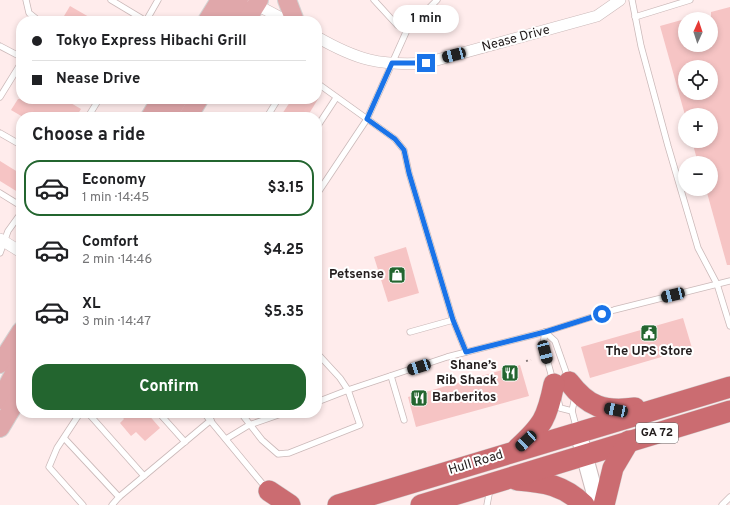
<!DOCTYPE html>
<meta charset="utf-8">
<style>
:root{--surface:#fff;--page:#f2f2f2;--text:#202124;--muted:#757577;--line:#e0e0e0;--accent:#23652f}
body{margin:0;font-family:Overpass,sans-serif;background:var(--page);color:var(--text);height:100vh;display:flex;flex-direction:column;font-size:15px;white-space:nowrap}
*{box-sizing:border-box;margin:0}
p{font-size:13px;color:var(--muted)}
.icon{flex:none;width:22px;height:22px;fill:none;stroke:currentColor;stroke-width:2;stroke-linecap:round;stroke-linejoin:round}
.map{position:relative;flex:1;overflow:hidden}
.drawer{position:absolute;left:16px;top:112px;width:306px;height:306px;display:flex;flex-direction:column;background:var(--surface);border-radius:16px;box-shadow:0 2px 6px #0003}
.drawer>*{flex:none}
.guide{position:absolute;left:16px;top:16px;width:306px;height:88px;border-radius:16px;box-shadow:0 2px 6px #0003;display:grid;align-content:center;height:88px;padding:0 16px;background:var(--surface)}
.needle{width:26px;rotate:3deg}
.controls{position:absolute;left:678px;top:12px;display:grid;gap:8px}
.controls a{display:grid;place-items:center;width:40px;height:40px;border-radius:50%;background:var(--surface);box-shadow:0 2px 6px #0003;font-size:20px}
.end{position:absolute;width:18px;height:18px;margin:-9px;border:5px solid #1a73e8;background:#fff;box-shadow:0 0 0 2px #fff}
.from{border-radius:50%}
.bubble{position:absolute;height:28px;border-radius:14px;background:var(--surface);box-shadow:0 2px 6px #0003;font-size:13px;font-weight:700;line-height:28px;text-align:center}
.car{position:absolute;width:12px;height:24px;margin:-12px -6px;border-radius:5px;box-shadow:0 0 3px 1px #0007;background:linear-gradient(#222 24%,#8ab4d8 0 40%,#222 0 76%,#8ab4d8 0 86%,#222 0)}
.guide b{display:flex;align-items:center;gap:14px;height:38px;font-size:15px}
.guide b+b{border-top:1px solid var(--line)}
.guide i{width:10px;height:10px;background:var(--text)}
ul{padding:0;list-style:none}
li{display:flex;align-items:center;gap:12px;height:56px;margin:0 8px 6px;padding:0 8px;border:2px solid transparent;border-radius:16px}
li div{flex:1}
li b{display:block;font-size:15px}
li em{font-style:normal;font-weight:700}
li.current{border-color:var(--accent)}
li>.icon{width:36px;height:36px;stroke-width:1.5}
h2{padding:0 16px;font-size:18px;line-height:48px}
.action{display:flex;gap:8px;margin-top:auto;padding:8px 16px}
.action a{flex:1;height:46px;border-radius:16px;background:var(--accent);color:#fff;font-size:16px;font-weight:700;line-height:46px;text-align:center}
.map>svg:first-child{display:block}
.building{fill:#f6c4c4;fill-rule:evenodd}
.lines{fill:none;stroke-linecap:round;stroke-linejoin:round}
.lane-casing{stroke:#cbb9b9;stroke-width:7}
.street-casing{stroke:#cbb9b9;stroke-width:12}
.secondary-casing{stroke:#cbb9b9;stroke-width:18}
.primary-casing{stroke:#d3d2d2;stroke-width:20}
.highway-casing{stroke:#d3d2d2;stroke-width:22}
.path{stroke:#887c7c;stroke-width:2;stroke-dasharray:2 3;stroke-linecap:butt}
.lane{stroke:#fff;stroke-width:5.5}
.street{stroke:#fff;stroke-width:11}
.secondary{stroke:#fff;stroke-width:16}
.primary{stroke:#e0a7aa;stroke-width:18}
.highway{stroke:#cb6c71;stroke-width:21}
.route{stroke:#1a73e8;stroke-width:5}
.labels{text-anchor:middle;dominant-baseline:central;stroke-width:4;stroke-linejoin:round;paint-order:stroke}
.shield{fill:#fff;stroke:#656161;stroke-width:1}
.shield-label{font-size:12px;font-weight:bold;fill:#231d1d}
.street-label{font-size:13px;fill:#231d1d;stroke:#fff}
.poi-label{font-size:13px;font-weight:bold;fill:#231d1d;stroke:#fff;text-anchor:end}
</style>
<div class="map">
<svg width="730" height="505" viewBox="0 0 730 505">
<rect width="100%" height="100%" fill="#ffecec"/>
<g class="building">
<path d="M70 6 96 21H61Z"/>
<path d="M730 7V265H727L706 189H711V163H698L692 141H711V115H685L660 26 685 19V45H711V12ZM685 67H711V93H685Z"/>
<path d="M18 99H64L81 109 76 117H23L11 110Z"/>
<path d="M292 99H318L307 117H280Z"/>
<path d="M0 161 21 174V194L0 181Z"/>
<path d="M406 247 419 293 388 302 374 257Z"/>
<path d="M683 318 692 348 590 378 581 347Z"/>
<path d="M520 365 529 396 416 427 408 397Z"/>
<path d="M119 413H147L160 428 145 441 136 432 131 436 120 423 124 419Z"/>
</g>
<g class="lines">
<g class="lane-casing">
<g id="lane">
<path d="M26 0 29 13 39 21"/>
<path d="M111 0 146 21"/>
<path d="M632 0 641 46 668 146 698 248 717 284 730 326"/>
<path d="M635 17 690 0"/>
<path d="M146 21 158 0"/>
<path d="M407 30 437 0"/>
<path d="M0 46 21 57"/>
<path d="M317 83 395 139 404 150 409 173 453 320 466 352"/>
<path d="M0 97 21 63"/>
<path d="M88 117 99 99"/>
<path d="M267 117 278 99"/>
<path d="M317 127 336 98"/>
<path d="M0 133 21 145"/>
<path d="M0 193 21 206"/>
<path d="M317 194 367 119 407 30 397 25 374 0"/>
<path d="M0 253 8 231 21 213"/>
<path d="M410 332 453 320"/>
<path d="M545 332 555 341 568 378"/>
<path d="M545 332 543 345 553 381"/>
<path d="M317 353 340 378 348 390 447 357 545 332 614 310 730 281"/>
<path d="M391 376 404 420"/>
<path d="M575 397 572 411 577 430"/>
<path d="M558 399 560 408 572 411"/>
<path d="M80 413 57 448 49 467 83 505"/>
<path d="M88 413 144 476"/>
<path d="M159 413 185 442"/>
<path d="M204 413 266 488"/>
<path d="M241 413 262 440 278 454 289 453 360 425 348 390 317 402"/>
<path d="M65 439 119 497"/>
<path d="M226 439 249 425 284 413"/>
<path d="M112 505 119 497 211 420"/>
<path d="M487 505 490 489"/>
<path d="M722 505 730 497"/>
</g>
</g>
<g class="street-casing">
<g id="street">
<path d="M251 2 287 21"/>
<path d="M317 37C357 60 380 66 426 63L597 16 620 0"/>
<path d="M0 239 21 252"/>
</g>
</g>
<g class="secondary-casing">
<path id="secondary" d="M578 432 598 505"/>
</g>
<g class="primary-casing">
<g id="primary">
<path d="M287 0 295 21"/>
<path d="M207 21 220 0"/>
<path d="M225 21 239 0"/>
<path d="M246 21 259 0"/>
<path d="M150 117 161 99"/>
<path d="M167 117 178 99"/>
<path d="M188 117 199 99"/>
<path d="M0 364 21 331"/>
<path d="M0 400 21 360"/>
<path d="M0 428 21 393"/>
</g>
</g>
<g class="highway-casing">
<g id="highway">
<path d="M569 382C588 407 604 412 635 408"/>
<path d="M518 448C543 425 547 418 554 384"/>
<path d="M517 480C544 482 564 485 584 505"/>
<path d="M269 491 290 505"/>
<path d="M338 505 730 387"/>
<path d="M421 505 730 411"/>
<path d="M604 505 613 468 629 441"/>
</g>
</g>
<path class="path" d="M526 361 531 360"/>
<use href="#lane" class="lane"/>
<use href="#street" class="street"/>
<use href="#secondary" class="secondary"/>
<use href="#primary" class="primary"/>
<use href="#highway" class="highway"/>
</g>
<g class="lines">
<path class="route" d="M426 63H392L367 119 395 139 404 150 409 173 453 320 466 352 545 332 602 314"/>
</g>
<defs>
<g id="shop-square" transform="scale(0.9)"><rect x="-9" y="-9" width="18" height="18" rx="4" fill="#23652f" stroke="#fff"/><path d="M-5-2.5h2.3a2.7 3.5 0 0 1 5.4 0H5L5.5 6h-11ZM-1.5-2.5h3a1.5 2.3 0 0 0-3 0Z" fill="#fff"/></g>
<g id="civic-square" transform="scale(0.9)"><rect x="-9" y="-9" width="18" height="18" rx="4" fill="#23652f" stroke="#fff"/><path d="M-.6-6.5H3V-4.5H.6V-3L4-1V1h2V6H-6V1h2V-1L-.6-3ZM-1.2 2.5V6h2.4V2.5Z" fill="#fff"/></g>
<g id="restaurant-square" transform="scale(0.9)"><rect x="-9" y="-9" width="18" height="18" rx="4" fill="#23652f" stroke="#fff"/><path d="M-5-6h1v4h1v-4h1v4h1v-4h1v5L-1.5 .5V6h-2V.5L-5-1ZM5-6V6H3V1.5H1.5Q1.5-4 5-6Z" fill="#fff"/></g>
</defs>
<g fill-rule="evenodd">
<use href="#shop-square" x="397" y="275"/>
<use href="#civic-square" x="649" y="333"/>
<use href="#restaurant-square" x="510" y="373"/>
<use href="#restaurant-square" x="419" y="398"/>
</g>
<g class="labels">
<rect class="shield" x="636" y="423" width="42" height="20" rx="3"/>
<g class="shield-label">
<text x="657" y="433">GA 72</text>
</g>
<g class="street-label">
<text transform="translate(516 39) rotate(-15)">Nease Drive</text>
<text transform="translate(476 463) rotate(-17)">Hull Road</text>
</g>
<g class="poi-label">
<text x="384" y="275">Petsense</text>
<text x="649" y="352" text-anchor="middle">The UPS Store</text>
<text x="497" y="366">Shane’s<tspan x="497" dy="15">Rib Shack</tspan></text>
<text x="432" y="398" text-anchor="start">Barberitos</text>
</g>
</g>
</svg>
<div class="controls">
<a><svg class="needle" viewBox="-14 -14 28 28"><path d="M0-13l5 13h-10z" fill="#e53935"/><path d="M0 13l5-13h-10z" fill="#757577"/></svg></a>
<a><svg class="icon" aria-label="locate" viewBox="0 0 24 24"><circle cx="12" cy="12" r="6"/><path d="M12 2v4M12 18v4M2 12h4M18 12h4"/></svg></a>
<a>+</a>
<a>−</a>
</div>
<i class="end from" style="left:602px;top:314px"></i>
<i class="end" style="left:426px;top:63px"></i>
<div class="bubble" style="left:393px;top:5px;width:66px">1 min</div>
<i class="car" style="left:454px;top:55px;rotate:255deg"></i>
<i class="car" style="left:673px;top:295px;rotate:256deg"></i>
<i class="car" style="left:545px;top:352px;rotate:165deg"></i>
<i class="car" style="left:419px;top:367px;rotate:252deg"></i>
<i class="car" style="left:616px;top:410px;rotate:282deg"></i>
<i class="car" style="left:526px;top:441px;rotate:227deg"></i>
<div class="guide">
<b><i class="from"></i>Tokyo Express Hibachi Grill</b>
<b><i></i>Nease Drive</b>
</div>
<section class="drawer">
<h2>Choose a ride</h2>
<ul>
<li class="current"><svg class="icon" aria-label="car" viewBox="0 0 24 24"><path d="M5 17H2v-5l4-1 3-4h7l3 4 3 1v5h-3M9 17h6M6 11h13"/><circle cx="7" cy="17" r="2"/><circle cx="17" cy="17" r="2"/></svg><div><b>Economy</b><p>1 min · 14:45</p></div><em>$3.15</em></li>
<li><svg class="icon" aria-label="car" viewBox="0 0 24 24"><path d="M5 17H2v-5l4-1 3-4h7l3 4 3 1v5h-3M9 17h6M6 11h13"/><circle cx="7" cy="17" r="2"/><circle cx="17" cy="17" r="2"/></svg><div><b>Comfort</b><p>2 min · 14:46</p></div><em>$4.25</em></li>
<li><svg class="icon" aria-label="car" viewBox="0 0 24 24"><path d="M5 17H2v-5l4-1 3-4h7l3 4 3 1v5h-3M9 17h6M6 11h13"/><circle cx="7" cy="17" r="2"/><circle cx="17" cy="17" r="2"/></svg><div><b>XL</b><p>3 min · 14:47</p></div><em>$5.35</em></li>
</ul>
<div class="action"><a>Confirm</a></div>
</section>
</div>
